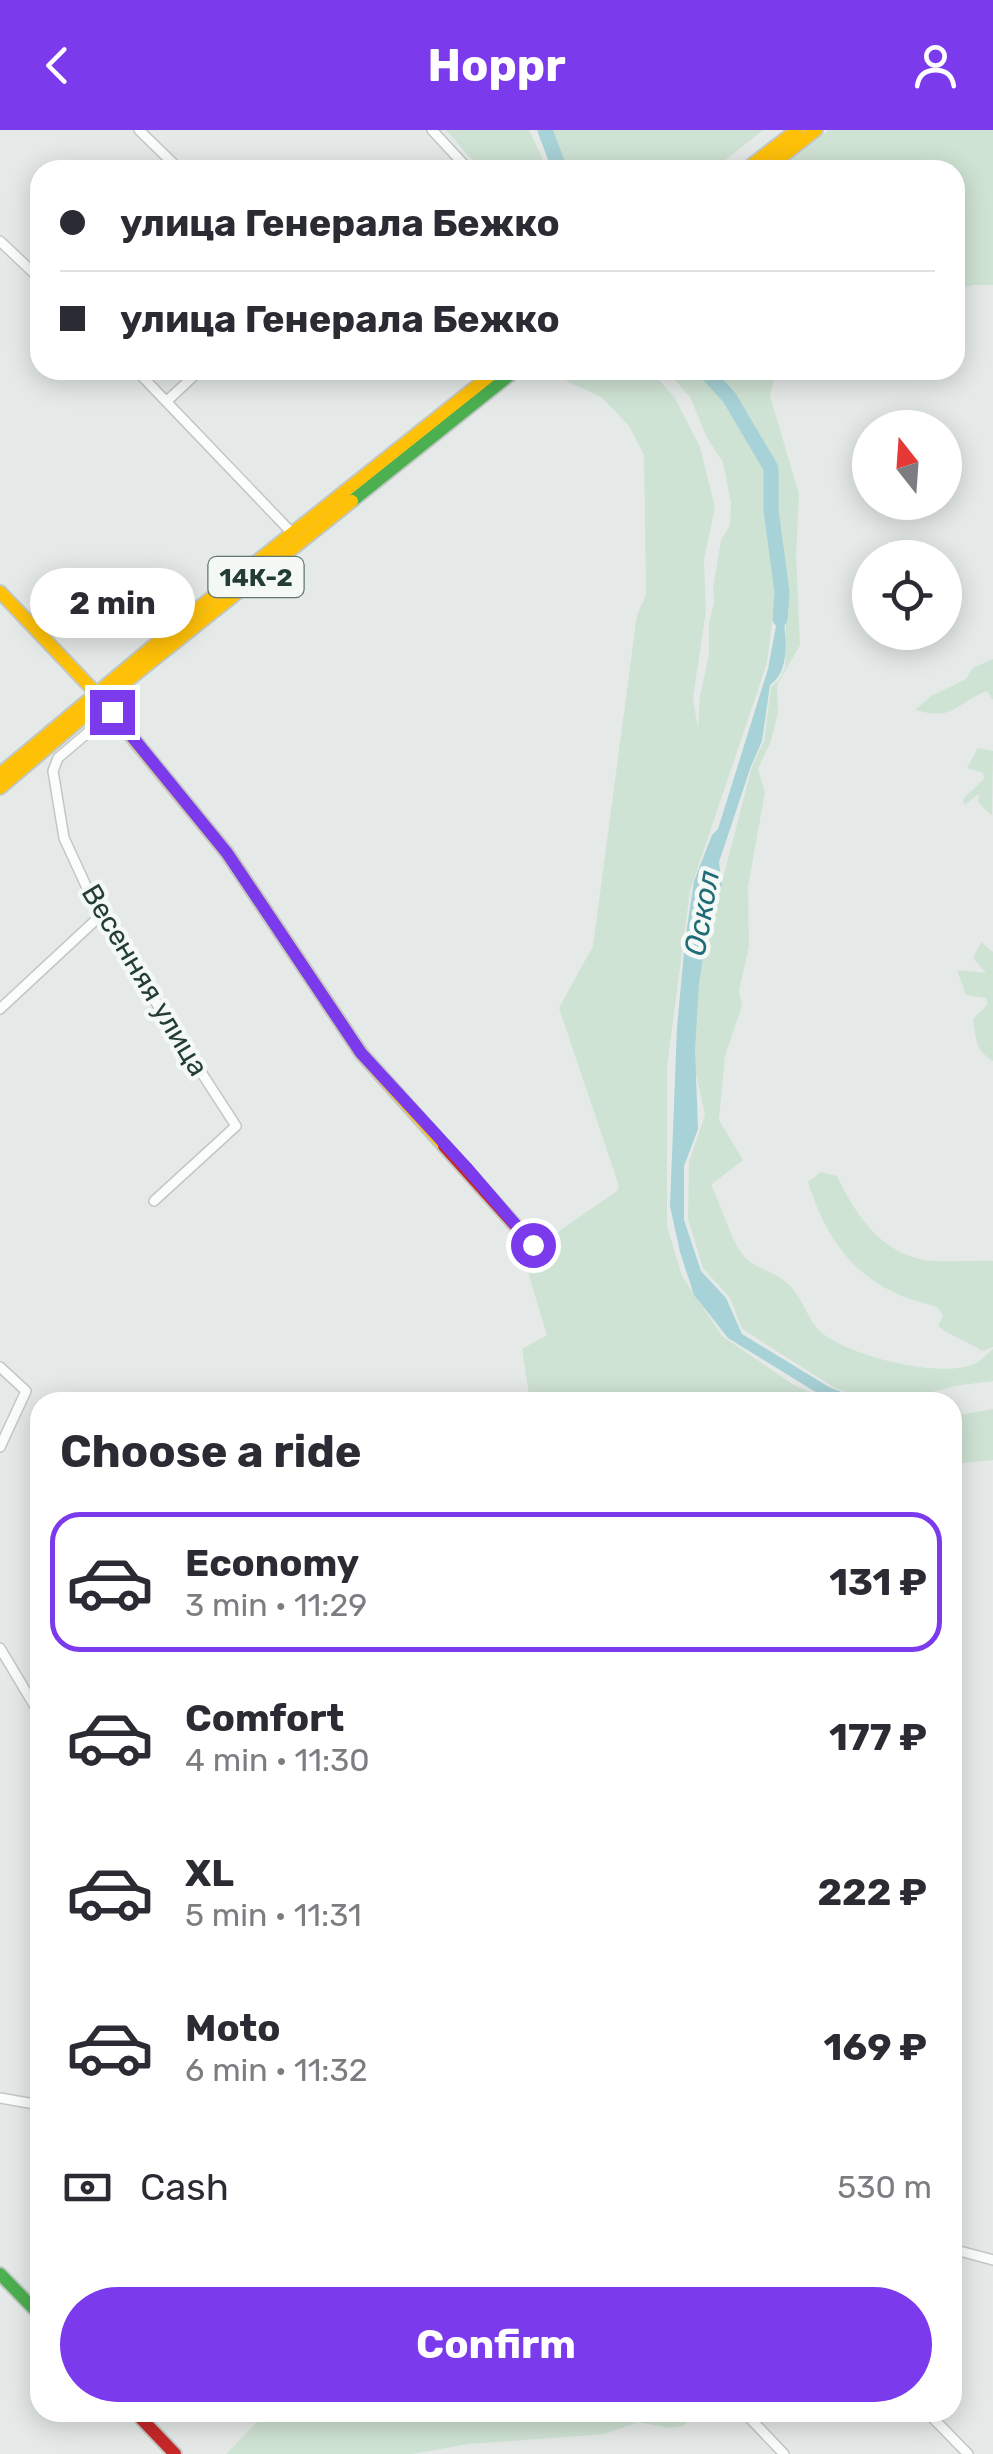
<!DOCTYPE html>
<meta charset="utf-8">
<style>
:root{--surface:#fff;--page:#f2f2f3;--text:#2b2b33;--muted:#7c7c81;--line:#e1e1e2;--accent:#7c3aed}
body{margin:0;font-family:Rubik,sans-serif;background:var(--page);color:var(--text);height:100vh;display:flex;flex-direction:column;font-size:38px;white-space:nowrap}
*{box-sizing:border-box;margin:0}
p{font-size:32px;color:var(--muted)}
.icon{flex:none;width:55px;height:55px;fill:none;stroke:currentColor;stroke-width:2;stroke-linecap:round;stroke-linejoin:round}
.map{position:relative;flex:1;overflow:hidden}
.side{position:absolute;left:30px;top:1262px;width:932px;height:1030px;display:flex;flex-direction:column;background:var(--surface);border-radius:30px;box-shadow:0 5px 25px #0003}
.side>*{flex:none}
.banner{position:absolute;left:30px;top:30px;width:935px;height:220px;border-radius:30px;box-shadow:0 5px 25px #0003;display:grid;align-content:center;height:220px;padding:0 30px;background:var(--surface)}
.needle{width:65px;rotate:343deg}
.buttons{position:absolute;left:852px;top:280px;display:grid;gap:20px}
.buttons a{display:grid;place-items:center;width:110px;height:110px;border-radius:50%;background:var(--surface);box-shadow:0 5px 25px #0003;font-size:50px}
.end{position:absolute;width:45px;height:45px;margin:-22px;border:12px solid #7c3aed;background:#fff;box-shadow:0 0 0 5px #fff}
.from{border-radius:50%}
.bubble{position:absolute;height:70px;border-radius:35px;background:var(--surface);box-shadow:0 5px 25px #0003;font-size:32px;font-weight:700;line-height:70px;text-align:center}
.banner b{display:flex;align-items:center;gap:35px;height:95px;font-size:38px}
.banner b+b{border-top:2px solid var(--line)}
.banner i{width:25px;height:25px;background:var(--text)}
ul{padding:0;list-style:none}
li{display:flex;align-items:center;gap:30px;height:140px;margin:0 20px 15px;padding:0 10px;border:5px solid transparent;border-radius:30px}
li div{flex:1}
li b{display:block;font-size:38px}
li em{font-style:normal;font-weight:700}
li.on{border-color:var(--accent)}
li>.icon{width:90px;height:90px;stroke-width:1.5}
h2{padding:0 30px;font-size:45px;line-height:120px}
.pay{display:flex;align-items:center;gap:25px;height:110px;padding:0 30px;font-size:38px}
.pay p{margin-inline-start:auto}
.button{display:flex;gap:20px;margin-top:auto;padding:20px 30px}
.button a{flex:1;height:115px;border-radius:60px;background:var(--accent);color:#fff;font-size:40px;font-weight:700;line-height:115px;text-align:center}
header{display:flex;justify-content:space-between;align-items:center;height:130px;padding:0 30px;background:var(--accent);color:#fff;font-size:45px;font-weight:700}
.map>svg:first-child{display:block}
.green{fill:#cfe3d4}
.water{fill:#a7d2d7}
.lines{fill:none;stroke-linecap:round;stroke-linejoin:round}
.river{stroke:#a7d2d7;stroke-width:15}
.street-casing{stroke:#c2c7c5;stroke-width:12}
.fast-casing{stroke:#c1c8c5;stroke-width:16}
.slow-casing{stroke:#c1c8c5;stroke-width:16}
.jam-casing{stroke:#c1c8c5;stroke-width:16}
.street{stroke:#fbfcfc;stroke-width:9}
.fast{stroke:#4caf50;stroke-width:12}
.slow{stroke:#ffc107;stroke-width:12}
.jam{stroke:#c62828;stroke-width:12}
.route{stroke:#7c3aed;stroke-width:12}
.labels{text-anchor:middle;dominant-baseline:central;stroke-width:9;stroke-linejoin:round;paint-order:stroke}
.shield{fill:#f4f9f6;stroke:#62756f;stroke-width:2.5}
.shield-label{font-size:25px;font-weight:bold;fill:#233d35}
.street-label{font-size:28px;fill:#233d35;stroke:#f4f9f6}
.water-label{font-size:30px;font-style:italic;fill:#1f6c78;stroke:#f4f9f6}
</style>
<header><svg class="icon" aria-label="back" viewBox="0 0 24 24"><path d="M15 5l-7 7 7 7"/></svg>Hoppr<svg class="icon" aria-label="person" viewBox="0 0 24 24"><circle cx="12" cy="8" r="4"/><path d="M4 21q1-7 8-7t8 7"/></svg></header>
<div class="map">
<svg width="993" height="2324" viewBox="0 0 993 2324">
<rect width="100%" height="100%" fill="#e5eae8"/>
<g class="green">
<path d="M446 0H529L548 40H481Z"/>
<path d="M551 0H763L713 40H565Z"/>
<path d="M829 0H993V155H973L955 160V40H778Z"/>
<path d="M570 240 651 241 675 268 700 317 715 377 704 430 706 481 693 568 698 599 700 566 709 524V493L714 472 713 459 721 410 730 395 731 373 723 332 707 308 690 267 666 240H696L727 274 766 339V378L777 453 767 533 690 761 667 937V1096L682 1146 722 1206 794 1255 829 1272H530L522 1219 547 1205 523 1126 617 1061 619 1056 559 878 593 816 637 485 646 465 644 325 629 296 601 267 560 248Z"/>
<path d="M707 240H776L770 266 799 364 796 426 800 515 777 555 778 582 771 611 758 639 765 662 748 757 749 817 739 860 742 876 725 926 719 990 743 1030 711 1055C721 1074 731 1110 743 1125 756 1140 773 1140 787 1153 803 1167 807 1190 822 1203 849 1226 944 1250 976 1233 982 1230 989 1222 993 1219V1251L955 1256 907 1269 860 1267 835 1258 742 1199 730 1168 703 1138 688 1089 689 1032 705 985 693 931 699 841 752 636 764 611 771 557 779 550 785 538 786 501 774 336 731 265Z"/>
<path d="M993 529V570L987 561C952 575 956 591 915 580L931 566 966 549 973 538Z"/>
<path d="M978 618 993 621 992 686 978 672 979 664 964 675 963 669 984 649 983 643 967 638Z"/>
<path d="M981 812 993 822V931C975 920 976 909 973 889L988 874 986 868 966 865 957 840 986 843 973 828Z"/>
<path d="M821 1042 837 1046C857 1088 885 1129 936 1131 955 1132 974 1130 993 1131V1217L982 1221C967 1211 952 1207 938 1196L943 1185 938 1178C925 1172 912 1171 900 1165 850 1144 824 1103 808 1052Z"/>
<path d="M993 1279V1330L953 1334V1286Z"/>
<path d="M266 2283V2282L697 2283 683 2296 669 2298 638 2292 605 2304 469 2314 412 2324H226Z"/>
</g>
<path class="water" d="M781 469C784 495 794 539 770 555L762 611 751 636 719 732 722 756 708 793 699 854 695 920 698 999 684 1036V1090L701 1141 726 1168 742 1204 829 1257 859 1269 891 1272H832L728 1208 694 1165 680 1122 670 1076 677 898 685 811 694 751 712 705 718 699 768 539Z"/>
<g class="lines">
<g class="river">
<path d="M545 0 560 40"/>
<path d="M704 240 729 267 771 338V380L782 462 780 489"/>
</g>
<g class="street-casing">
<g id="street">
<path d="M139 0 180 40"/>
<path d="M432 0 469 40"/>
<path d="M0 111 40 149"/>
<path d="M136 240 293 404"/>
<path d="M168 270 200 240"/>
<path d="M112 582 58 628 53 641 64 708 100 786 236 996 154 1071"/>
<path d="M0 879 100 786"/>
<path d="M0 1237 26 1261 0 1317"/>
<path d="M0 1518 40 1585"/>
<path d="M0 1968 40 1975"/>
<path d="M952 2119 993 2130"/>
<path d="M744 2282 784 2324"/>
<path d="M927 2282 968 2324"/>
</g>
</g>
<g class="fast-casing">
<g id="fast">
<path d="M352 371 516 240"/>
<path d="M0 2144 40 2185"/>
</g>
</g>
<g class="slow-casing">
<g id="slow">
<path d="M745 40 797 0"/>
<path d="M765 40 816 0"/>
<path d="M0 462 95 562 227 723 361 923 444 1016"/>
<path d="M0 644 201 476 497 240"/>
<path d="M0 658 102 571 352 371"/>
</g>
</g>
<g class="jam-casing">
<g id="jam">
<path d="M444 1016 533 1115"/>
<path d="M135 2282 175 2324"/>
</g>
</g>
<use href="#street" class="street"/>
<use href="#fast" class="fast"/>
<use href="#slow" class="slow"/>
<use href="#jam" class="jam"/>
</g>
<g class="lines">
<path class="route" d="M112 582 227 723 361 923 466 1037 533 1115"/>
</g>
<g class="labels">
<rect class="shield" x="208.5" y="427" width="95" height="40" rx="8"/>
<g class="shield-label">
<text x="256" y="447">14К-2</text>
</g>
<g class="street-label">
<text transform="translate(145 850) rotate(59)">Весенняя улица</text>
</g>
<g class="water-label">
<text transform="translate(702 783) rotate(-80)">Оскол</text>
</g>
</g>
</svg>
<div class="buttons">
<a><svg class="needle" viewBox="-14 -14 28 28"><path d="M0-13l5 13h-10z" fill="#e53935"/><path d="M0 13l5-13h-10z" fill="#7c7c81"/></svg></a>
<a><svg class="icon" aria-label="locate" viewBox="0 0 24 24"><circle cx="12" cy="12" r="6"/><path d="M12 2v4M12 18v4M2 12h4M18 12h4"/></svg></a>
</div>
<i class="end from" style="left:533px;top:1115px"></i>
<i class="end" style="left:112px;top:582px"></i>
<div class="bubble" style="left:30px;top:438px;width:165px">2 min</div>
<div class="banner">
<b><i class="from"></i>улица Генерала Бежко</b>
<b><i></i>улица Генерала Бежко</b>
</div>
<section class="side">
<h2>Choose a ride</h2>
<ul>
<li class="on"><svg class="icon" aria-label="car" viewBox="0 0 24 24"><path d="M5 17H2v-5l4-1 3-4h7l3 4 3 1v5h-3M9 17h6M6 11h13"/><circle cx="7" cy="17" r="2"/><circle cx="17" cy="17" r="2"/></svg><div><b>Economy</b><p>3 min · 11:29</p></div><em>131 ₽</em></li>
<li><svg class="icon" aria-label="car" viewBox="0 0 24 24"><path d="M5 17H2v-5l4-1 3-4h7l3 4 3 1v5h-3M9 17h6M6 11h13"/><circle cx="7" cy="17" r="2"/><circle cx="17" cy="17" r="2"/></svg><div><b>Comfort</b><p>4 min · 11:30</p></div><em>177 ₽</em></li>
<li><svg class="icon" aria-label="car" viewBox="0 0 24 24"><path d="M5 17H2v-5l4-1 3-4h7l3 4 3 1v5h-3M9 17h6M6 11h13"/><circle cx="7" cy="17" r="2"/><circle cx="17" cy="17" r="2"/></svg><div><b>XL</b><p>5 min · 11:31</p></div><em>222 ₽</em></li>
<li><svg class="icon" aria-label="car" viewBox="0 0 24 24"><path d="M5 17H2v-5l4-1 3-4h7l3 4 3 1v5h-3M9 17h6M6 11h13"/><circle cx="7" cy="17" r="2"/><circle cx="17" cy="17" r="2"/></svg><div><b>Moto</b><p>6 min · 11:32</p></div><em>169 ₽</em></li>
</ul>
<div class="pay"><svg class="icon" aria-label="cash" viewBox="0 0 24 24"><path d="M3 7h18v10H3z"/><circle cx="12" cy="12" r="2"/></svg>Cash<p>530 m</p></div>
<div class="button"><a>Confirm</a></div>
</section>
</div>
